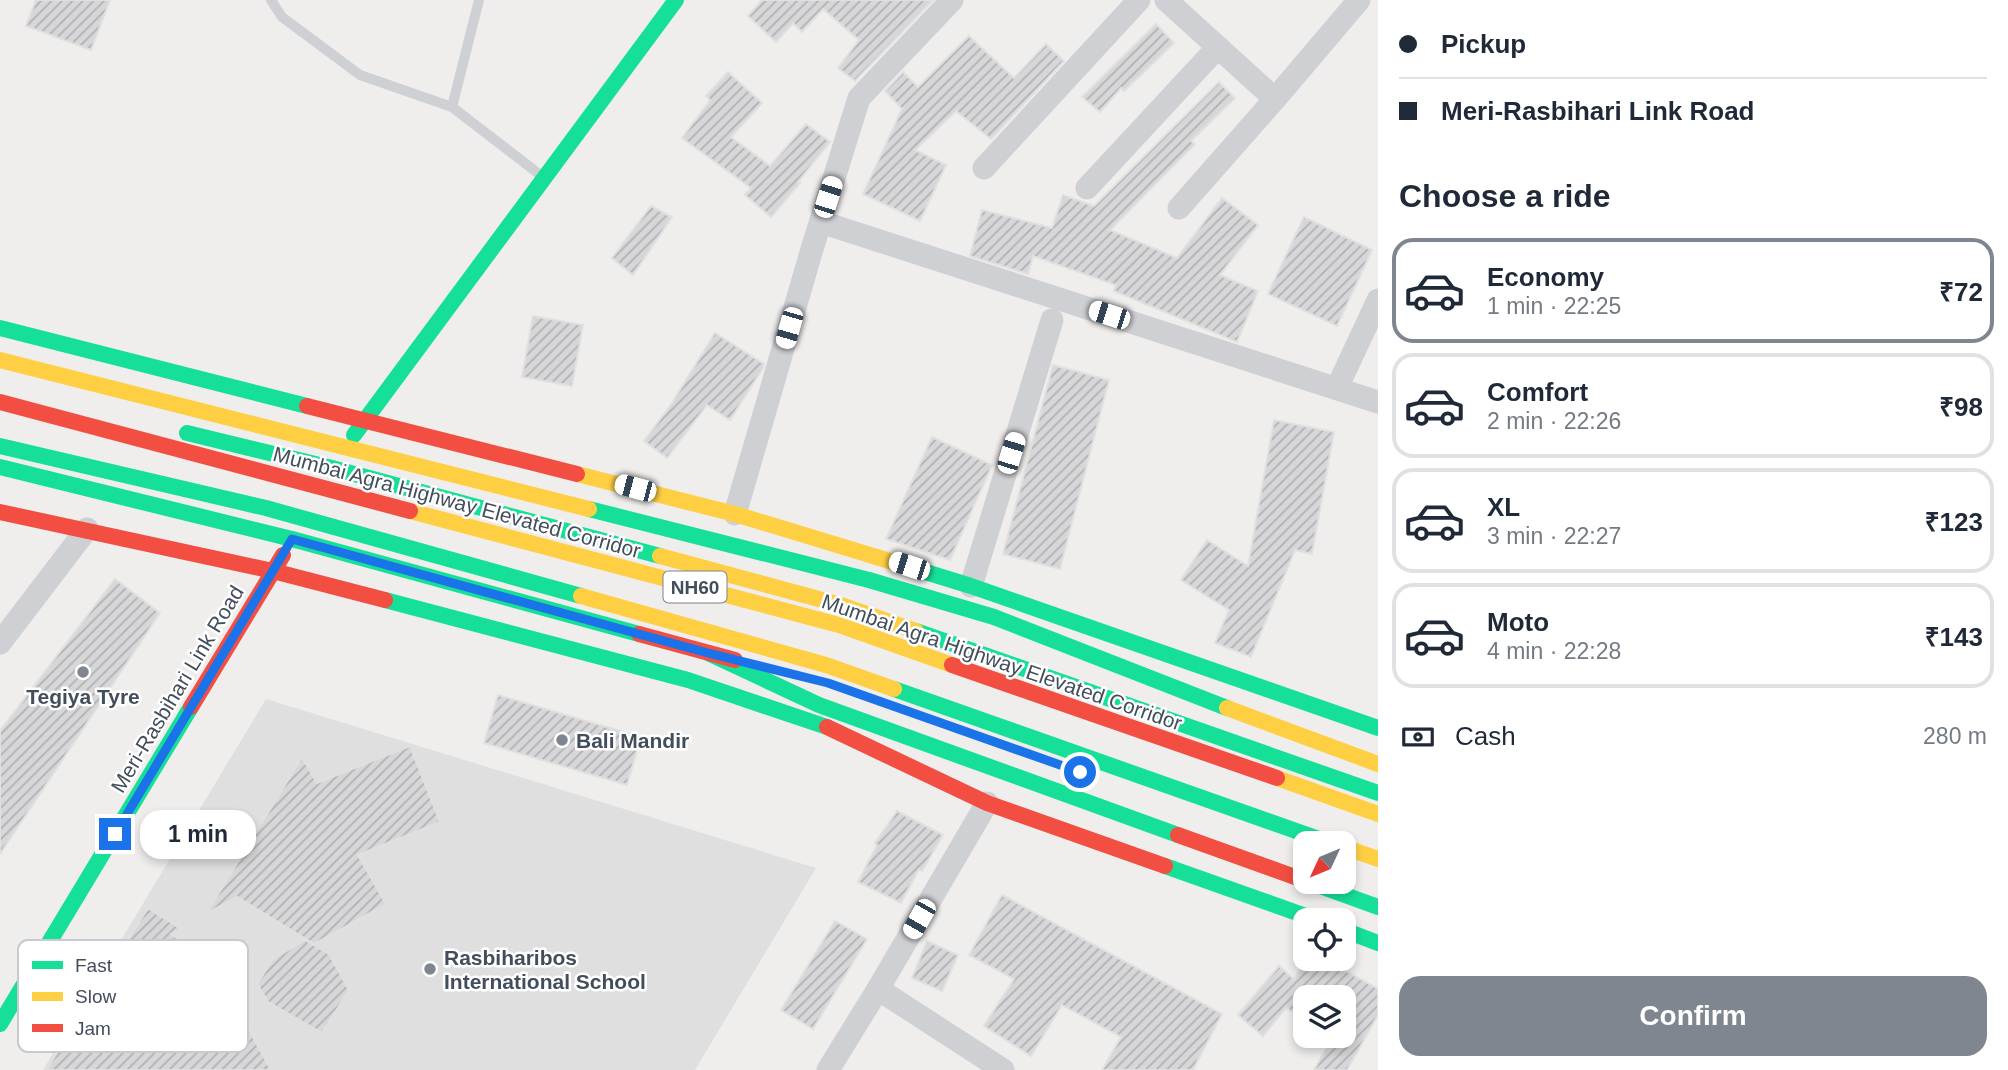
<!DOCTYPE html>
<meta charset="utf-8">
<style>
:root{--surface:#fff;--page:#f2f2f3;--text:#1f2937;--muted:#747a83;--line:#e0e1e3;--accent:#7f868f}
body{margin:0;font-family:Arial,sans-serif;background:var(--page);color:var(--text);height:100vh;display:flex;flex-direction:column;font-size:26px;white-space:nowrap}
*{box-sizing:border-box;margin:0}
p{font-size:23px;color:var(--muted)}
.icon{flex:none;width:38px;height:38px;fill:none;stroke:currentColor;stroke-width:2;stroke-linecap:round;stroke-linejoin:round}
.map{position:relative;flex:1;overflow:hidden}
.details{display:flex;flex-direction:column;background:var(--surface);width:630px}
.details>*{flex:none}
.top-card{display:grid;align-content:center;height:154px;padding:0 21px;background:var(--surface)}
.needle{width:46px;rotate:226deg}
.tools{position:absolute;left:1293px;top:831px;display:grid;gap:14px}
.tools a{display:grid;place-items:center;width:63px;height:63px;border-radius:14px;background:var(--surface);box-shadow:0 4px 10px #0003;font-size:35px}
.end{position:absolute;width:32px;height:32px;margin:-16px;border:9px solid #1a73e8;background:#fff;box-shadow:0 0 0 4px #fff}
.from{border-radius:50%}
.bubble{position:absolute;height:49px;border-radius:21px;background:var(--surface);box-shadow:0 4px 10px #0003;font-size:23px;font-weight:800;line-height:49px;text-align:center}
.car{position:absolute;width:21px;height:42px;margin:-21px -10px;border-radius:9px;box-shadow:0 0 5px 2px #0007;background:linear-gradient(#fff 24%,#345 0 40%,#fff 0 76%,#345 0 86%,#fff 0)}
.top-card b{display:flex;align-items:center;gap:24px;height:66px;font-size:26px}
.top-card b+b{border-top:2px solid var(--line)}
.top-card i{width:18px;height:18px;background:var(--text)}
ul{padding:0;list-style:none}
li{display:flex;align-items:center;gap:21px;height:105px;margin:0 14px 10px;padding:0 7px;border:4px solid var(--line);border-radius:21px}
li div{flex:1}
li b{display:block;font-size:26px}
li em{font-style:normal;font-weight:800}
li.selected{border-color:var(--accent)}
li>.icon{width:63px;height:63px;stroke-width:1.5}
h2{padding:0 21px;font-size:32px;line-height:84px}
.pay{display:flex;align-items:center;gap:18px;height:77px;padding:0 21px;font-size:26px}
.pay p{margin-inline-start:auto}
.action{display:flex;gap:14px;margin-top:auto;padding:14px 21px}
.action a{flex:1;height:80px;border-radius:21px;background:var(--accent);color:#fff;font-size:28px;font-weight:800;line-height:80px;text-align:center}
main{display:flex;flex:1;min-height:0}
.map>svg:first-child{display:block}
.education{fill:#e0dfe0}
.building{fill:url(#building-hatch);stroke:#e0e0e0;stroke-width:2}
.lines{fill:none;stroke-linecap:round;stroke-linejoin:round}
.lane{stroke:#ced0d4;stroke-width:10}
.street{stroke:#ced0d4;stroke-width:23}
.fast{stroke:#16e098;stroke-width:16}
.slow{stroke:#ffcf43;stroke-width:16}
.jam{stroke:#f24e42;stroke-width:16}
.route{stroke:#1a73e8;stroke-width:9}
.poi-dot{fill:#7f868f;stroke:#fff;stroke-width:2.5}
.labels{text-anchor:middle;dominant-baseline:central;stroke-width:5;stroke-linejoin:round;paint-order:stroke}
.shield{fill:#fff;stroke:#7b838d;stroke-width:2}
.shield-label{font-size:19px;font-weight:bold;fill:#434e5c}
.street-label{font-size:21px;fill:#434e5c;stroke:#fff}
.poi-label{font-size:21px;font-weight:bold;fill:#434e5c;stroke:#fff;text-anchor:start}
.key{fill:#fff;stroke:#c7cace;stroke-width:2}
.key-label{font-size:19px;fill:#434e5c}
</style>
<main>
<div class="map">
<svg width="1378" height="1070" viewBox="0 0 1378 1070">
<defs>
<pattern id="building-hatch" width="6" height="6" patternUnits="userSpaceOnUse" patternTransform="scale(1.75)"><rect width="6" height="6" fill="#d7d7d9"/><path d="M-1 1l2-2M0 6l6-6M5 7l2-2" fill="none" stroke="#b0b1b3"/></pattern>
</defs>
<rect width="100%" height="100%" fill="#efeeed"/>
<path class="education" d="M266 699 816 868 695 1070H43Z"/>
<g class="building">
<path d="M36 0H110L91 50 26 26Z"/>
<path d="M762 0H933L855 81 838 68 859 40 823 9 802 32 793 23 776 42 748 16Z"/>
<path d="M1156 24 1174 43 1124 91 1121 88 1100 112 1082 97Z"/>
<path d="M969 36 1014 78 1046 44 1064 61 991 139 956 111 915 150 946 165 920 221 863 194 902 109 885 91 903 72 918 87Z"/>
<path d="M728 72 762 103 731 137 770 166 806 124 830 142 798 182 800 183 771 217 745 195 751 188 682 138 710 100 706 96Z"/>
<path d="M1219 82 1235 98 1191 141 1195 144 1110 230 1177 258 1222 198 1258 225 1220 275 1258 291 1237 342 1114 291 1116 285 1033 256 1028 274 970 256 982 210 1052 228 1063 195 1094 206Z"/>
<path d="M651 206 672 217 633 275 612 258Z"/>
<path d="M1304 217 1372 250 1337 326 1268 294Z"/>
<path d="M533 316 583 325 572 386 522 377Z"/>
<path d="M715 333 764 364 763 368 730 420 707 405 667 458 644 441 670 406Z"/>
<path d="M1053 365 1109 380 1060 569 1003 554Z"/>
<path d="M1274 420 1334 432 1312 554 1295 550 1251 657 1215 643 1229 610 1181 580 1207 540 1248 566Z"/>
<path d="M932 437 992 465 950 560 886 539Z"/>
<path d="M115 579 160 613 0 854V731Z"/>
<path d="M498 695 641 737 627 785 484 743Z"/>
<path d="M410 746 440 822 358 855 386 904 314 944 237 897 206 914 302 757 317 783Z"/>
<path d="M897 811 943 835 922 871 919 869 901 903 858 882 877 845 875 843Z"/>
<path d="M1002 895 1222 1014 1193 1070H1102L1121 1037 1062 1005 1031 1056 984 1026 1014 979 969 955Z"/>
<path d="M148 908 181 929 171 934 209 959 196 981 221 1026 241 1015 271 1070H46Z"/>
<path d="M835 921 867 939 813 1029 781 1010Z"/>
<path d="M305 940 329 954 349 990 322 1033 268 1002 257 984 273 959Z"/>
<path d="M927 941 958 955 942 991 912 978Z"/>
<path d="M1306 959H1346L1341 968 1378 989V1015L1347 1070H1314L1333 1036H1344V998H1306V1019L1286 1008 1263 1036 1238 1015 1279 966 1294 979Z"/>
</g>
<g class="lines">
<g class="lane">
<path d="M271 0 282 17 360 75 452 107 543 177"/>
<path d="M452 107 479 0"/>
</g>
<g class="street">
<path d="M1166 0 1275 99 1359 0"/>
<path d="M984 168 1139 0"/>
<path d="M1087 188 1218 47"/>
<path d="M1179 208 1275 99"/>
<path d="M821 222 1378 402"/>
<path d="M1337 388 1378 300"/>
<path d="M735 514 812 249 859 98 952 0"/>
<path d="M971 586 1052 320"/>
<path d="M0 643 87 529"/>
<path d="M878 989 1003 1070"/>
<path d="M828 1070 878 989 987 803"/>
</g>
<g class="fast">
<path d="M0 328 307 406"/>
<path d="M187 433 332 468 660 556"/>
<path d="M354 435 676 0"/>
<path d="M0 446 266 508 581 596"/>
<path d="M0 467 292 539 639 634"/>
<path d="M589 509 869 580 994 617 1227 708"/>
<path d="M906 566 971 586 1378 728"/>
<path d="M385 600 688 680 827 727"/>
<path d="M916 631 1378 793"/>
<path d="M708 653 819 705 1178 835"/>
<path d="M894 689 1333 844"/>
<path d="M1165 866 1317 920"/>
<path d="M1309 882 1378 907"/>
<path d="M1344 930 1378 943"/>
<path d="M0 1024 191 707"/>
</g>
<g class="slow">
<path d="M0 360 589 509"/>
<path d="M577 474 735 514 906 566"/>
<path d="M410 511 839 625 952 665"/>
<path d="M660 556 841 605 916 631"/>
<path d="M581 596 826 665 894 689"/>
<path d="M1227 708 1378 764"/>
<path d="M1277 778 1378 814"/>
<path d="M1344 847 1378 859"/>
</g>
<g class="jam">
<path d="M0 402 410 511"/>
<path d="M307 406 577 474"/>
<path d="M0 512 273 571 385 600"/>
<path d="M639 634 735 660"/>
<path d="M952 665 1277 778"/>
<path d="M191 707 283 555"/>
<path d="M827 727 987 803 1165 866"/>
<path d="M1178 835 1306 881"/>
</g>
</g>
<g class="lines">
<path class="route" d="M115 834 292 539 708 653 828 683 1080 772"/>
</g>
<g class="poi-dot">
<circle cx="83" cy="672" r="7"/>
<circle cx="562" cy="740" r="7"/>
<circle cx="430" cy="969" r="7"/>
</g>
<g class="labels">
<rect class="shield" x="663.5" y="571.5" width="63" height="31" rx="5"/>
<g class="shield-label">
<text x="695" y="587">NH60</text>
</g>
<g class="street-label">
<text transform="translate(457 502) rotate(15)">Mumbai Agra Highway Elevated Corridor</text>
<text transform="translate(1002 662) rotate(19)">Mumbai Agra Highway Elevated Corridor</text>
<text transform="translate(177 689) rotate(-59)">Meri-Rasbihari Link Road</text>
</g>
<g class="poi-label">
<text x="83" y="696" text-anchor="middle">Tegiya Tyre</text>
<text x="576" y="740">Bali Mandir</text>
<text x="444" y="957">Rasbiharibos<tspan x="444" dy="24">International School</tspan></text>
</g>
</g>
<rect x="18" y="940" width="230" height="112" rx="10" class="key"/>
<rect x="32" y="961" width="31" height="8" fill="#16e098"/>
<rect x="32" y="992" width="31" height="9" fill="#ffcf43"/>
<rect x="32" y="1024" width="31" height="8" fill="#f24e42"/>
<g class="key-label">
<text x="75" y="972">Fast</text>
<text x="75" y="1003">Slow</text>
<text x="75" y="1035">Jam</text>
</g>
</svg>
<div class="tools">
<a><svg class="needle" viewBox="-14 -14 28 28"><path d="M0-13l5 13h-10z" fill="#e53935"/><path d="M0 13l5-13h-10z" fill="#747a83"/></svg></a>
<a><svg class="icon" aria-label="locate" viewBox="0 0 24 24"><circle cx="12" cy="12" r="6"/><path d="M12 2v4M12 18v4M2 12h4M18 12h4"/></svg></a>
<a><svg class="icon" aria-label="layers" viewBox="0 0 24 24"><path d="M12 4l9 5-9 5-9-5zM3 14l9 5 9-5"/></svg></a>
</div>
<i class="end from" style="left:1080px;top:772px"></i>
<i class="end" style="left:115px;top:834px"></i>
<div class="bubble" style="left:140px;top:810px;width:116px">1 min</div>
<i class="car" style="left:828px;top:197px;rotate:18deg"></i>
<i class="car" style="left:1109px;top:315px;rotate:288deg"></i>
<i class="car" style="left:789px;top:328px;rotate:196deg"></i>
<i class="car" style="left:1011px;top:453px;rotate:17deg"></i>
<i class="car" style="left:635px;top:488px;rotate:285deg"></i>
<i class="car" style="left:909px;top:566px;rotate:288deg"></i>
<i class="car" style="left:919px;top:919px;rotate:210deg"></i>
</div>
<section class="details">
<div class="top-card">
<b><i class="from"></i>Pickup</b>
<b><i></i>Meri-Rasbihari Link Road</b>
</div>
<h2>Choose a ride</h2>
<ul>
<li class="selected"><svg class="icon" aria-label="car" viewBox="0 0 24 24"><path d="M5 17H2v-5l4-1 3-4h7l3 4 3 1v5h-3M9 17h6M6 11h13"/><circle cx="7" cy="17" r="2"/><circle cx="17" cy="17" r="2"/></svg><div><b>Economy</b><p>1 min · 22:25</p></div><em>₹72</em></li>
<li><svg class="icon" aria-label="car" viewBox="0 0 24 24"><path d="M5 17H2v-5l4-1 3-4h7l3 4 3 1v5h-3M9 17h6M6 11h13"/><circle cx="7" cy="17" r="2"/><circle cx="17" cy="17" r="2"/></svg><div><b>Comfort</b><p>2 min · 22:26</p></div><em>₹98</em></li>
<li><svg class="icon" aria-label="car" viewBox="0 0 24 24"><path d="M5 17H2v-5l4-1 3-4h7l3 4 3 1v5h-3M9 17h6M6 11h13"/><circle cx="7" cy="17" r="2"/><circle cx="17" cy="17" r="2"/></svg><div><b>XL</b><p>3 min · 22:27</p></div><em>₹123</em></li>
<li><svg class="icon" aria-label="car" viewBox="0 0 24 24"><path d="M5 17H2v-5l4-1 3-4h7l3 4 3 1v5h-3M9 17h6M6 11h13"/><circle cx="7" cy="17" r="2"/><circle cx="17" cy="17" r="2"/></svg><div><b>Moto</b><p>4 min · 22:28</p></div><em>₹143</em></li>
</ul>
<div class="pay"><svg class="icon" aria-label="cash" viewBox="0 0 24 24"><path d="M3 7h18v10H3z"/><circle cx="12" cy="12" r="2"/></svg>Cash<p>280 m</p></div>
<div class="action"><a>Confirm</a></div>
</section>
</main>
